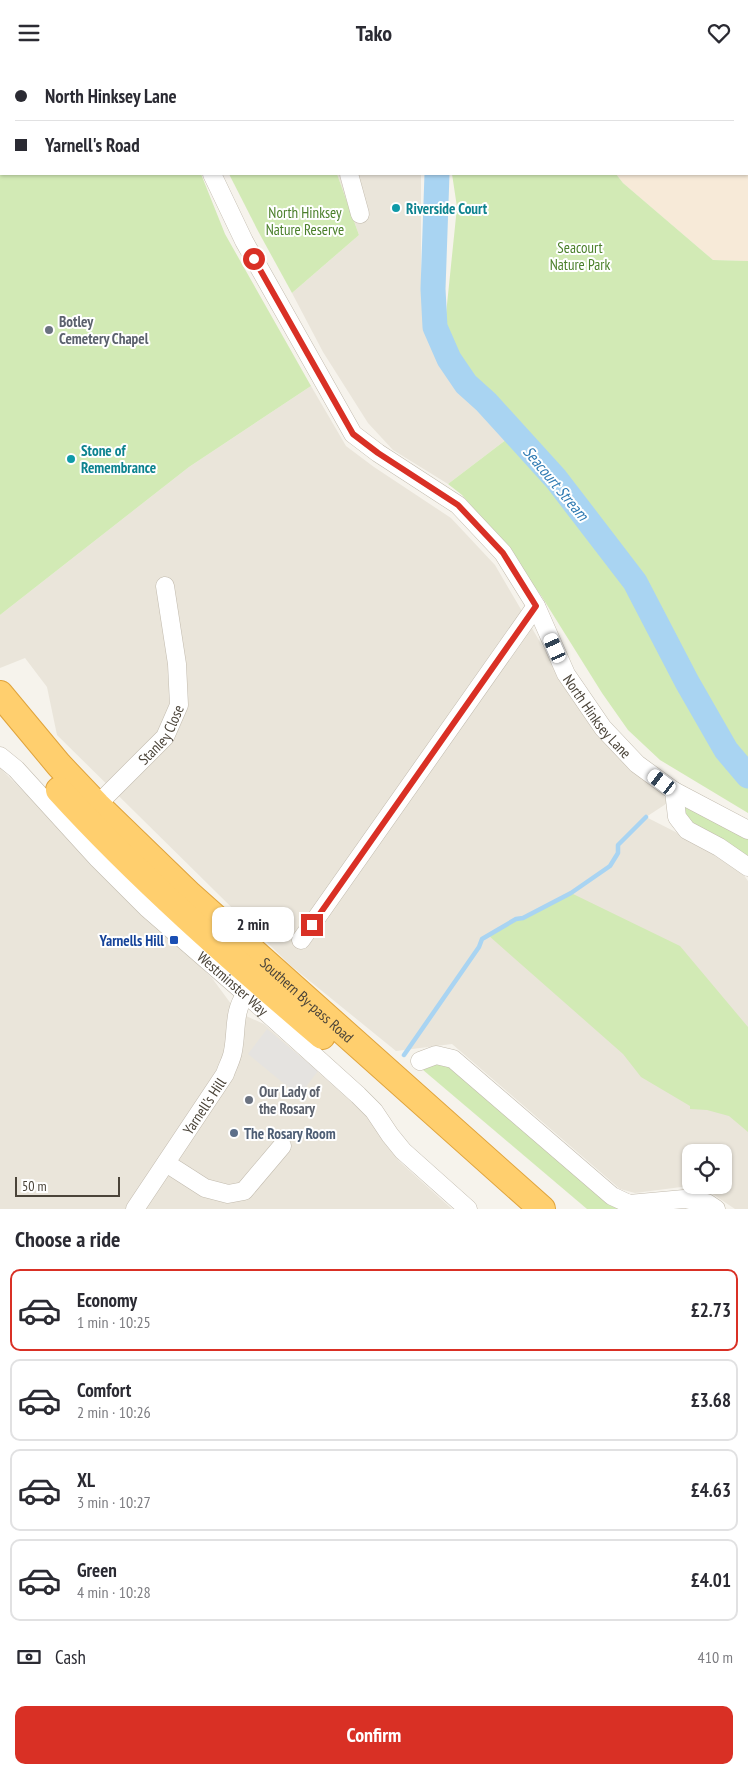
<!DOCTYPE html>
<meta charset="utf-8">
<style>
:root{--surface:#fff;--page:#f2f2f3;--text:#2b2b33;--muted:#7c7c81;--line:#e1e1e2;--accent:#d93025}
body{margin:0;font-family:"PT Sans Narrow",sans-serif;background:var(--page);color:var(--text);height:100vh;display:flex;flex-direction:column;font-size:19px;white-space:nowrap}
*{box-sizing:border-box;margin:0}
p{font-size:16px;color:var(--muted)}
.icon{flex:none;width:28px;height:28px;fill:none;stroke:currentColor;stroke-width:2;stroke-linecap:round;stroke-linejoin:round}
.map{position:relative;height:1144px;overflow:hidden}
.panel{display:flex;flex-direction:column;background:var(--surface);flex:1}
.panel>*{flex:none}
.guide{position:absolute;left:0px;top:0px;width:749px;height:110px;box-shadow:0 1px 4px #0004;display:grid;align-content:center;height:110px;padding:0 15px;background:var(--surface)}
.buttons{position:absolute;left:682px;top:1079px;display:grid;gap:10px}
.buttons a{display:grid;place-items:center;width:50px;height:50px;border-radius:10px;background:var(--surface);box-shadow:0 1px 4px #0004;font-size:25px}
.scale{position:absolute;left:15px;bottom:12px;width:105px;box-sizing:border-box;padding-left:5px;border:2px solid #4b4439;border-top:0;font-size:14px;line-height:18px;white-space:nowrap;color:#4b4439;-webkit-text-stroke:4px #fff;paint-order:stroke}
.end{position:absolute;width:22px;height:22px;margin:-11px;border:6px solid #d93025;background:#fff;box-shadow:0 0 0 2px #fff}
.from{border-radius:50%}
.bubble{position:absolute;height:35px;border-radius:10px;background:var(--surface);box-shadow:0 1px 4px #0004;font-size:16px;font-weight:700;line-height:35px;text-align:center}
.car{position:absolute;width:15px;height:30px;margin:-15px -8px;border-radius:6px;box-shadow:0 0 4px 1px #0007;background:linear-gradient(#fff 24%,#345 0 40%,#fff 0 76%,#345 0 86%,#fff 0)}
.guide b{display:flex;align-items:center;gap:18px;height:48px;font-size:19px}
.guide b+b{border-top:1px solid var(--line)}
.guide i{width:12px;height:12px;background:var(--text)}
ul{padding:0;list-style:none}
li{display:flex;align-items:center;gap:15px;height:82px;margin:0 10px 8px;padding:0 5px;border:2px solid var(--line);border-radius:10px}
li div{flex:1}
li b{display:block;font-size:19px}
li em{font-style:normal;font-weight:700}
li.current{border-color:var(--accent)}
li>.icon{width:45px;height:45px;stroke-width:1.5}
h2{padding:0 15px;font-size:22px;line-height:60px}
.pay{display:flex;align-items:center;gap:12px;height:55px;padding:0 15px;font-size:19px}
.pay p{margin-inline-start:auto}
.primary-button{display:flex;gap:10px;margin-top:auto;padding:10px 15px}
.primary-button a{flex:1;height:58px;border-radius:10px;background:var(--accent);color:#fff;font-size:20px;font-weight:700;line-height:58px;text-align:center}
header{display:flex;justify-content:space-between;align-items:center;height:65px;padding:0 15px;background:var(--surface);font-size:22px;font-weight:700}
.map>svg:first-child{display:block}
.residential{fill:#eae5da;fill-rule:evenodd}
.commercial{fill:#f7ead8}
.industrial{fill:#e6e2dd}
.green{fill:#d2eab5}
.parking{fill:#e5e3e0}
.lines{fill:none;stroke-linecap:round;stroke-linejoin:round}
.stream{stroke:#a9d4f2;stroke-width:4.5}
.river{stroke:#a9d4f2;stroke-width:25}
.minor-casing{stroke:#c2bbae;stroke-width:19}
.highway-casing{stroke:#e0a43c;stroke-width:28}
.minor{stroke:#fff;stroke-width:18}
.highway{stroke:#ffcf6e;stroke-width:26}
.route{stroke:#d93025;stroke-width:6}
.culture-dot{fill:#0f9aa8;stroke:#fff;stroke-width:2}
.worship-dot{fill:#6b7280;stroke:#fff;stroke-width:2}
.transit-dot{fill:#1a4fb4;stroke:#fff;stroke-width:2}
.service-dot{fill:#5c6f8a;stroke:#fff;stroke-width:2}
.labels{text-anchor:middle;dominant-baseline:central;stroke-width:4;stroke-linejoin:round;paint-order:stroke}
.culture-label{font-size:15px;font-weight:bold;fill:#0d838f;stroke:#fff;text-anchor:start}
.park-label{font-size:15px;fill:#4a7f2a;stroke:#fff}
.worship-label{font-size:15px;font-weight:bold;fill:#5b616d;stroke:#fff;text-anchor:start}
.street-label{font-size:15px;fill:#4b4439;stroke:#fff}
.transit-label{font-size:15px;font-weight:bold;fill:#164399;stroke:#fff;text-anchor:end}
.service-label{font-size:15px;font-weight:bold;fill:#4e5e75;stroke:#fff;text-anchor:start}
.water-label{font-size:16px;font-style:italic;fill:#2e7ab2;stroke:#fff}
</style>
<header><svg class="icon" aria-label="menu" viewBox="0 0 24 24"><path d="M4 6h16M4 12h16M4 18h16"/></svg>Tako<svg class="icon" aria-label="heart" viewBox="0 0 24 24"><path d="M12 20l-8-8c-3-5 5-10 8-4 3-6 11-1 8 4z"/></svg></header>
<div class="map">
<svg width="748" height="1144" viewBox="0 0 748 1144">
<rect width="100%" height="100%" fill="#f6f3ec"/>
<g class="residential">
<path d="M337 109H421V224L427 255 446 309 511 371 448 419 393 385 368 358 323 287 292 228 359 170Z"/>
<path d="M311 321 346 381 374 402 451 453 495 500 564 618 632 702 660 727 669 737 646 752 711 785 739 803 748 816V1144H735L705 1124 689 1121 635 1128 620 1124 452 979 396 986 290 900 57 670 47 622 25 593 0 603V550L189 402ZM691 1088H724V1120H691Z"/>
<path d="M0 703 212 913 237 947 264 959 365 1049 399 1096 452 1144H0Z"/>
</g>
<path class="commercial" d="M541 0H748V196L713 195 623 118 616 109H748V1Z"/>
<path class="industrial" d="M0 0H106L107 1H1L0 74Z"/>
<g class="green">
<path d="M0 74H1V109H201L225 169 311 321 189 402 0 550Z"/>
<path d="M229 109H337L359 170 292 228 258 166Z"/>
<path d="M452 109H616L623 118 713 195 748 196V711L726 685 687 617 635 517 556 414 486 337 492 332 473 318 457 294 445 259 457 142Z"/>
<path d="M511 371 555 422 645 547 654 562 683 625 722 696 742 711 748 719V748L660 695 628 665 602 628 542 532 505 480 462 430 448 419Z"/>
<path d="M674 726 748 765V802L687 765Z"/>
<path d="M571 828 680 881 748 962V1067L729 1051 707 1045 690 1044V1041L641 1012 623 989 488 870 516 854 523 853Z"/>
<path d="M436 994 457 1004 629 1144H587L416 999Z"/>
</g>
<path class="parking" d="M267 964 318 1006 299 1031 248 989Z"/>
<g class="lines">
<path class="stream" d="M404 990 479 882 482 874 516 854 523 853 571 828 610 801 618 788V780L646 752"/>
<g class="river">
<path d="M430 0V1"/>
<path d="M437 109 433 224 435 262 449 294 466 319 486 337 556 414 635 517 687 617 726 685 748 711"/>
</g>
<g class="minor-casing">
<g id="minor">
<path d="M126 0 127 1"/>
<path d="M320 0 321 1"/>
<path id="s1" d="M212 109 244 176 353 369 378 388 458 440 503 488 536 541 566 609 603 663 637 699 674 726 748 765"/>
<path d="M349 109 360 149"/>
<path id="s2" d="M0 691 16 704 98 794 147 843 246 929 358 1030 374 1046 390 1070 403 1086 468 1144"/>
<path d="M674 726 677 752 687 765 719 782 748 802"/>
<path id="s3" d="M97 740 165 672 179 640 177 599 165 521"/>
<path d="M301 875 536 541"/>
<path d="M420 996 436 990 453 994 612 1131 629 1139 684 1134 707 1138 716 1144"/>
<path d="M166 1098 205 1123 228 1129 244 1126 282 1081"/>
<path id="s4" d="M135 1144 225 1009C227 1002 232 994 233 986 237 966 233 946 246 929"/>
</g>
</g>
<g class="highway-casing">
<g id="highway">
<path id="s5" d="M0 629 59 700 97 740 190 830 542 1144"/>
<path d="M59 725C140 814 231 893 322 971"/>
</g>
</g>
<use href="#minor" class="minor"/>
<use href="#highway" class="highway"/>
</g>
<g class="lines">
<path class="route" d="M254 194 353 369 378 388 458 440 503 488 536 541 312 860"/>
</g>
<g class="culture-dot">
<circle cx="396" cy="143" r="5"/>
<circle cx="71" cy="394" r="5"/>
</g>
<g class="worship-dot">
<circle cx="49" cy="265" r="5"/>
<circle cx="249" cy="1035" r="5"/>
</g>
<rect class="transit-dot" x="169" y="870" width="10" height="10" rx="2.5"/>
<circle class="service-dot" cx="234" cy="1068" r="5"/>
<g class="labels">
<g class="culture-label">
<text x="406" y="143">Riverside Court</text>
<text x="81" y="385">Stone of<tspan x="81" dy="17">Remembrance</tspan></text>
</g>
<g class="park-label">
<text x="305" y="147">North Hinksey<tspan x="305" dy="17">Nature Reserve</tspan></text>
<text x="580" y="182">Seacourt<tspan x="580" dy="17">Nature Park</tspan></text>
</g>
<g class="worship-label">
<text x="59" y="256">Botley<tspan x="59" dy="17">Cemetery Chapel</tspan></text>
<text x="259" y="1026">Our Lady of<tspan x="259" dy="17">the Rosary</tspan></text>
</g>
<g class="street-label">
<text stroke="none"><textPath href="#s1" startOffset="678">North Hinksey Lane</textPath></text>
<text stroke="none"><textPath href="#s3" startOffset="96">Stanley Close</textPath></text>
<text stroke="none"><textPath href="#s2" startOffset="326">Westminster Way</textPath></text>
<text stroke="none"><textPath href="#s5" startOffset="434">Southern By-pass Road</textPath></text>
<text stroke="none"><textPath href="#s4" startOffset="124">Yarnell's Hill</textPath></text>
</g>
<g class="transit-label">
<text x="164" y="875">Yarnells Hill</text>
</g>
<g class="service-label">
<text x="244" y="1068">The Rosary Room</text>
</g>
<g class="water-label">
<text transform="translate(556 418) rotate(50)">Seacourt Stream</text>
</g>
</g>
</svg>
<div class="buttons">
<a><svg class="icon" aria-label="locate" viewBox="0 0 24 24"><circle cx="12" cy="12" r="6"/><path d="M12 2v4M12 18v4M2 12h4M18 12h4"/></svg></a>
</div>
<div class="scale">50 m</div>
<i class="end from" style="left:254px;top:194px"></i>
<i class="end" style="left:312px;top:860px"></i>
<div class="bubble" style="left:212px;top:842px;width:82px">2 min</div>
<i class="car" style="left:555px;top:583px;rotate:336deg"></i>
<i class="car" style="left:662px;top:717px;rotate:307deg"></i>
<div class="guide">
<b><i class="from"></i>North Hinksey Lane</b>
<b><i></i>Yarnell's Road</b>
</div>
</div>
<section class="panel">
<h2>Choose a ride</h2>
<ul>
<li class="current"><svg class="icon" aria-label="car" viewBox="0 0 24 24"><path d="M5 17H2v-5l4-1 3-4h7l3 4 3 1v5h-3M9 17h6M6 11h13"/><circle cx="7" cy="17" r="2"/><circle cx="17" cy="17" r="2"/></svg><div><b>Economy</b><p>1 min · 10:25</p></div><em>£2.73</em></li>
<li><svg class="icon" aria-label="car" viewBox="0 0 24 24"><path d="M5 17H2v-5l4-1 3-4h7l3 4 3 1v5h-3M9 17h6M6 11h13"/><circle cx="7" cy="17" r="2"/><circle cx="17" cy="17" r="2"/></svg><div><b>Comfort</b><p>2 min · 10:26</p></div><em>£3.68</em></li>
<li><svg class="icon" aria-label="car" viewBox="0 0 24 24"><path d="M5 17H2v-5l4-1 3-4h7l3 4 3 1v5h-3M9 17h6M6 11h13"/><circle cx="7" cy="17" r="2"/><circle cx="17" cy="17" r="2"/></svg><div><b>XL</b><p>3 min · 10:27</p></div><em>£4.63</em></li>
<li><svg class="icon" aria-label="car" viewBox="0 0 24 24"><path d="M5 17H2v-5l4-1 3-4h7l3 4 3 1v5h-3M9 17h6M6 11h13"/><circle cx="7" cy="17" r="2"/><circle cx="17" cy="17" r="2"/></svg><div><b>Green</b><p>4 min · 10:28</p></div><em>£4.01</em></li>
</ul>
<div class="pay"><svg class="icon" aria-label="cash" viewBox="0 0 24 24"><path d="M3 7h18v10H3z"/><circle cx="12" cy="12" r="2"/></svg>Cash<p>410 m</p></div>
<div class="primary-button"><a>Confirm</a></div>
</section>
